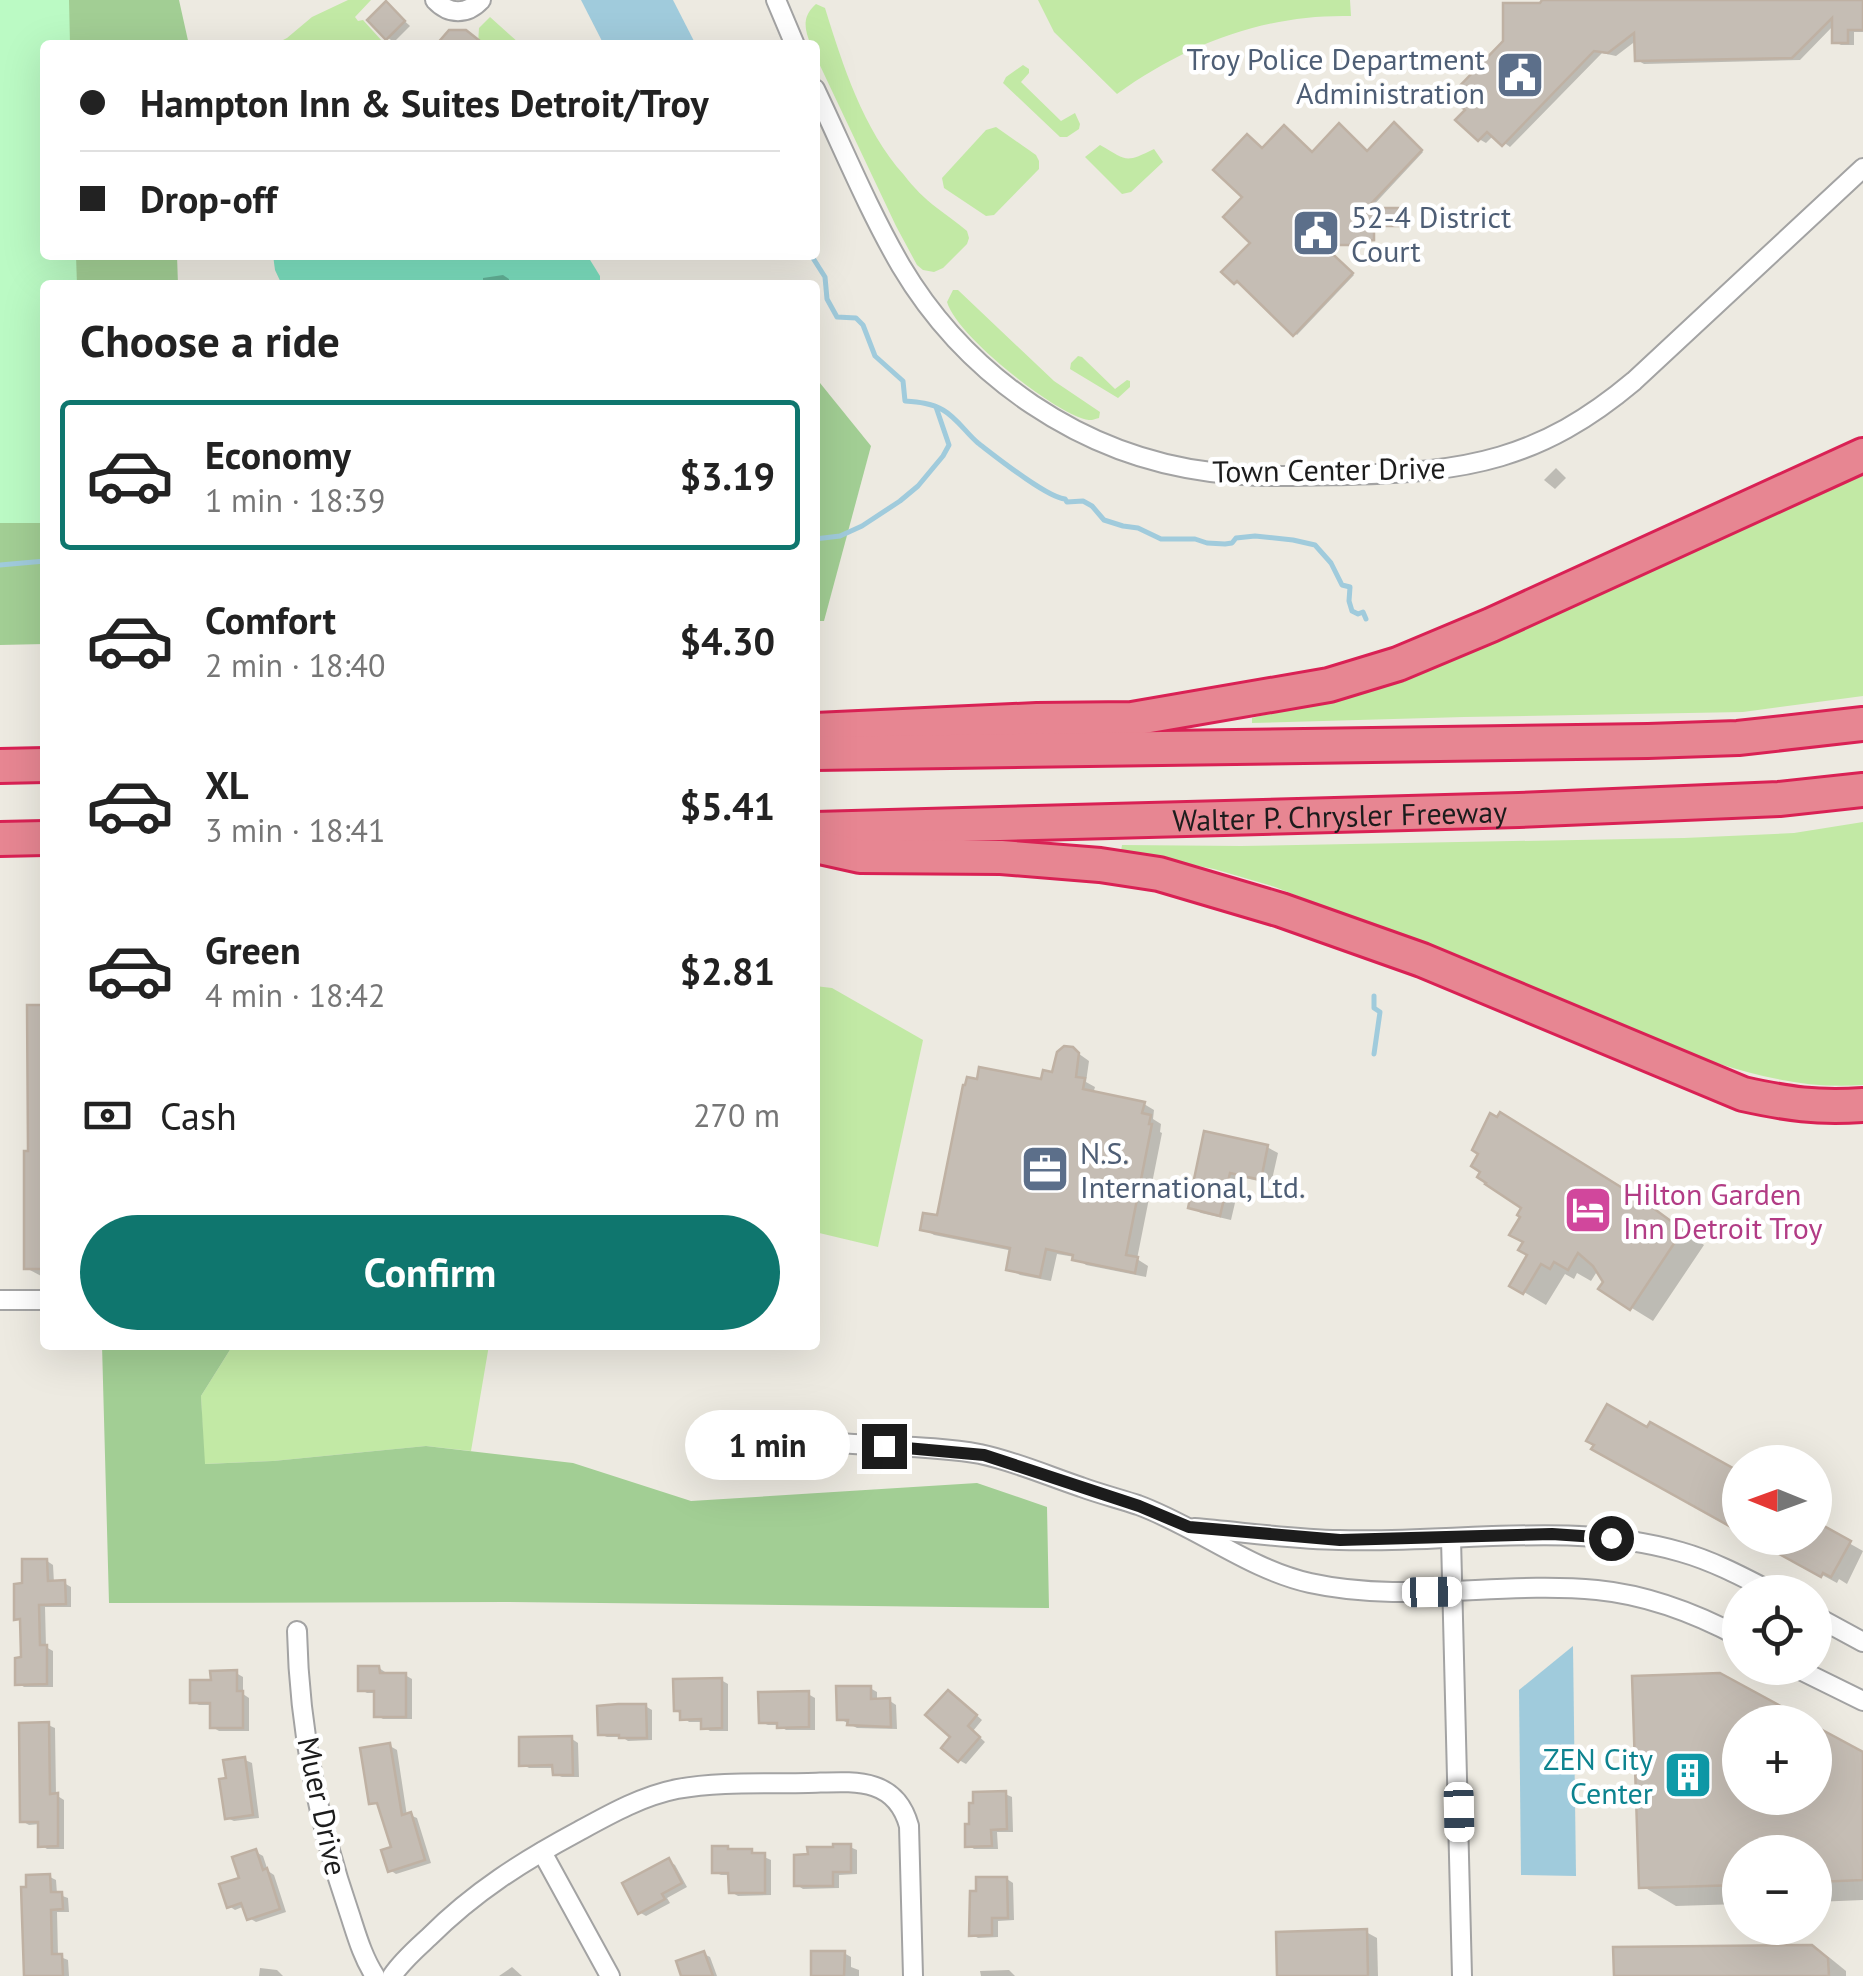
<!DOCTYPE html>
<meta charset="utf-8">
<style>
:root{--surface:#fff;--page:#f6f6f6;--text:#222;--muted:#767676;--line:#e0e0e0;--accent:#0f766e}
body{margin:0;font-family:"PT Sans",sans-serif;background:var(--page);color:var(--text);height:100vh;display:flex;flex-direction:column;font-size:38px;white-space:nowrap}
*{box-sizing:border-box;margin:0}
p{font-size:32px;color:var(--muted)}
.icon{flex:none;width:55px;height:55px;fill:none;stroke:currentColor;stroke-width:2;stroke-linecap:round;stroke-linejoin:round}
.map{position:relative;flex:1;overflow:hidden}
.sheet{position:absolute;left:40px;top:280px;width:780px;height:1070px;display:flex;flex-direction:column;background:var(--surface);border-radius:10px;box-shadow:0 10px 40px #0002}
.sheet>*{flex:none}
.guide{position:absolute;left:40px;top:40px;width:780px;height:220px;border-radius:10px;box-shadow:0 10px 40px #0002;display:grid;align-content:center;height:220px;padding:0 40px;background:var(--surface)}
.needle{width:65px;rotate:271deg}
.buttons{position:absolute;left:1722px;top:1445px;display:grid;gap:20px}
.buttons a{display:grid;place-items:center;width:110px;height:110px;border-radius:50%;background:var(--surface);box-shadow:0 10px 40px #0002;font-size:50px}
.end{position:absolute;width:45px;height:45px;margin:-22px;border:12px solid #1c1c1c;background:#fff;box-shadow:0 0 0 5px #fff}
.from{border-radius:50%}
.bubble{position:absolute;height:70px;border-radius:35px;background:var(--surface);box-shadow:0 10px 40px #0002;font-size:32px;font-weight:700;line-height:70px;text-align:center}
.car{position:absolute;width:30px;height:60px;margin:-30px -15px;border-radius:12px;box-shadow:0 0 8px 2px #0007;background:linear-gradient(#fff 24%,#345 0 40%,#fff 0 76%,#345 0 86%,#fff 0)}
.guide b{display:flex;align-items:center;gap:35px;height:95px;font-size:38px}
.guide b+b{border-top:2px solid var(--line)}
.guide i{width:25px;height:25px;background:var(--text)}
ul{padding:0;list-style:none}
li{display:flex;align-items:center;gap:30px;height:150px;margin:0 20px 15px;padding:0 20px;border:5px solid transparent;border-radius:10px}
li div{flex:1}
li b{display:block;font-size:38px}
li em{font-style:normal;font-weight:700}
li.on{border-color:var(--accent)}
li>.icon{width:90px;height:90px;stroke-width:1.5}
h2{padding:0 40px;font-size:45px;line-height:120px}
.pay{display:flex;align-items:center;gap:25px;height:110px;padding:0 40px;font-size:38px}
.pay p{margin-inline-start:auto}
.primary-button{display:flex;gap:20px;margin-top:auto;padding:20px 40px}
.primary-button a{flex:1;height:115px;border-radius:60px;background:var(--accent);color:#fff;font-size:40px;font-weight:700;line-height:115px;text-align:center}
.map>svg:first-child{display:block}
.grass{fill:#c2e9a5}
.forest{fill:#a2ce94}
.park{fill:#bbfac4}
.pitch{fill:#7cdfbf}
.water{fill:#a0cbdc}
.shadow{fill:#0003}
.lines{fill:none;stroke-linecap:round;stroke-linejoin:round}
.stream{stroke:#a0cbdc;stroke-width:5}
.building{fill:#c5bdb4;stroke:#bfb1a3;stroke-width:2.5}
.street-casing{stroke:#a3a3a3;stroke-width:22}
.highway-casing{stroke:#d92154;stroke-width:38}
.street{stroke:#fff;stroke-width:18}
.highway{stroke:#e78692;stroke-width:32}
.route{stroke:#1c1c1c;stroke-width:12}
.labels{text-anchor:middle;dominant-baseline:central;stroke-width:9;stroke-linejoin:round;paint-order:stroke}
.service-label{font-size:30px;fill:#4e5e75;stroke:#fff;text-anchor:start}
.street-label{font-size:30px;fill:#1c1c1c;stroke:#fff}
.hotel-label{font-size:30px;fill:#b23c85;stroke:#fff;text-anchor:start}
.culture-label{font-size:30px;fill:#0d838f;stroke:#fff;text-anchor:end}
</style>
<div class="map">
<svg width="1863" height="1976" viewBox="0 0 1863 1976">
<rect width="100%" height="100%" fill="#edeae1"/>
<g class="grass">
<path d="M348 0H371L355 17 358 21 363 20 382 41V45H273L287 38 312 17Z"/>
<path d="M1038 0H1350L1351 16C1265 14 1186 44 1117 94L1054 32Z"/>
<path d="M816 4 825 8C843 66 863 129 904 175 913 187 925 199 937 208 947 216 958 223 967 231L969 238 967 244 943 268 934 272 923 270 917 265 896 226 815 55V45H811C804 29 802 16 816 4Z"/>
<path d="M490 17 519 43 520 45H478L479 28Z"/>
<path d="M1023 65 1029 69V73L1021 82 1061 121 1075 113 1080 124 1079 129 1067 137H1060L1003 83 1006 77Z"/>
<path d="M996 127 1036 155 1039 161V169L994 215 986 216 944 188 942 178 986 130Z"/>
<path d="M1100 145C1127 160 1124 164 1154 149L1163 162 1131 192 1122 194 1085 157Z"/>
<path d="M953 290H958L1054 381 1100 412 1099 418C1092 420 1091 421 1084 419 1050 409 957 336 947 302Z"/>
<path d="M1078 356 1082 357 1115 389 1127 380 1130 381V387L1118 398 1070 369 1071 363Z"/>
<path d="M1863 474V696L1743 712 1464 717 1252 723V718L1381 687 1427 671 1692 549Z"/>
<path d="M1863 822V1085C1812 1089 1765 1078 1716 1063L1275 887 1214 869 1121 851 1122 845 1241 846 1684 838 1794 833Z"/>
<path d="M815 986 832 988 923 1040 878 1247 815 1232Z"/>
<path d="M233 1345H489L471 1451 426 1446 273 1461 204 1464 201 1396Z"/>
</g>
<g class="forest">
<path d="M0 0H179L189 45H45V255H177L178 285H45V644L0 645Z"/>
<path d="M815 383H820L871 446 824 621H815Z"/>
<path d="M102 1345H233L201 1396 205 1464 273 1461 426 1446 573 1463 691 1501 977 1483 1047 1507 1049 1608 506 1602 109 1603Z"/>
</g>
<path class="park" d="M0 0H69L70 45H45V255H76L77 285H45V523H0Z"/>
<path class="pitch" d="M273 255H587L600 276V285H282L275 270Z"/>
<g class="water">
<path d="M581 0H673L696 45H604Z"/>
<path d="M1573 1646 1576 1876 1521 1875 1519 1690Z"/>
</g>
<g class="shadow">
<path d="M1546 0H1863V32H1854V45H1841L1834 41V25L1800 60 1644 64 1637 60V40L1616 56 1602 53 1510 147 1494 135 1486 143 1479 139 1541 5Z"/>
<path d="M386 4 410 26 394 42 388 38Z"/>
<path d="M1397 127 1423 152 1368 211 1397 210 1399 212 1400 226H1375V240L1366 241V245H1321L1354 275 1297 335 1240 280 1237 284 1235 282 1253 243 1245 197 1263 151 1313 155 1368 153Z"/>
<path d="M503 275 509 279V285H482H483V278Z"/>
<path d="M1556 468 1566 478 1555 489 1544 480Z"/>
<path d="M45 1007V1278L26 1268 30 1153Z"/>
<path d="M1075 1051 1089 1061 1086 1082 1095 1087 1093 1094 1144 1104 1154 1110 1153 1119 1161 1124 1160 1132 1162 1133 1137 1259 1148 1266 1146 1277 1086 1265 1075 1257 1057 1254 1051 1281 1020 1275 1009 1269 1013 1251 934 1235 923 1228 939 1218 1043 1082 1054 1075Z"/>
<path d="M1522 1129 1668 1218 1704 1245 1653 1321 1601 1289 1606 1282 1598 1270 1591 1281 1577 1273 1574 1279 1565 1274 1546 1305 1512 1285 1531 1254 1526 1241Z"/>
<path d="M1206 1134 1267 1147 1278 1153 1271 1184 1241 1177 1231 1220 1201 1213 1190 1207Z"/>
<path d="M1815 1524 1863 1551 1847 1584 1839 1579 1837 1583 1754 1538H1815Z"/>
<path d="M47 1561 53 1565 54 1583H64L71 1587V1607H45L46 1647 53 1651V1687H24L18 1683 24 1660 23 1622 17 1618 25 1586Z"/>
<path d="M379 1668 385 1672V1675H405L412 1679V1719H383L376 1715V1693H367L360 1689Z"/>
<path d="M236 1673 243 1677V1694L249 1698V1731H219L212 1727V1705H199L193 1702 213 1683Z"/>
<path d="M1720 1676 1804 1722H1740V1798H1815V1728L1863 1755V1900L1815 1902V1852H1740V1904L1676 1906 1642 1886Z"/>
<path d="M721 1680 728 1684V1731H710L704 1727V1722H689L676 1710Z"/>
<path d="M870 1688 877 1692V1701H890L896 1705 897 1729 857 1728 840 1719Z"/>
<path d="M808 1694 815 1698V1730H786L778 1725H768L761 1722Z"/>
<path d="M955 1696 982 1720 973 1731 985 1742 966 1764 959 1760 954 1737Z"/>
<path d="M645 1706 652 1710V1740L628 1741 622 1737H607L600 1734Z"/>
<path d="M48 1725 55 1728 56 1795 64 1800V1849H47L41 1845 40 1824 29 1825 22 1821Z"/>
<path d="M572 1739 578 1743 579 1777H562L555 1774V1768H529L522 1764Z"/>
<path d="M390 1746 397 1750 407 1816 410 1815 417 1818 431 1863 396 1874 390 1870 394 1849 381 1806 371 1802Z"/>
<path d="M245 1760 252 1763 259 1818 234 1821 227 1818Z"/>
<path d="M1005 1794 1012 1797 1013 1832H997L998 1849H974L968 1845Z"/>
<path d="M850 1847 857 1850V1874L839 1875V1888L803 1889 797 1885Z"/>
<path d="M727 1848 733 1851H751L771 1860V1895L738 1896 731 1892V1875H721L715 1872Z"/>
<path d="M256 1852 263 1856 268 1871 274 1875 286 1912 256 1922 249 1918 245 1906 235 1910 229 1906Z"/>
<path d="M669 1861 675 1865 687 1887 667 1898 670 1903 646 1916 639 1912Z"/>
<path d="M50 1877 56 1880 57 1894 68 1898 69 1912H57L58 1956 68 1960 69 1976H26Z"/>
<path d="M1007 1879 1013 1883 1014 1920 998 1921V1937L978 1938 971 1934Z"/>
<path d="M1366 1932 1377 1938 1378 1976H1279Z"/>
<path d="M1811 1947 1830 1958 1846 1971V1976H1616Z"/>
<path d="M844 1953 851 1957V1967L859 1970V1976H813Z"/>
<path d="M704 1954 710 1957 717 1976H684Z"/>
<path d="M512 1967 522 1976H499Z"/>
<path d="M260 1968 277 1970 283 1976H259Z"/>
<path d="M1009 1970 1015 1976H981L980 1971Z"/>
</g>
<g class="lines">
<g class="stream">
<path d="M811 255 825 277 827 299 837 317 856 318 863 325 875 356 903 381 905 401C918 402 931 403 943 410 957 418 966 433 978 443 995 456 1046 497 1065 499L1067 502 1083 501 1092 506 1104 520 1123 526 1138 528 1161 539H1195L1207 543 1225 544 1232 543 1236 538 1255 536 1293 540 1315 545 1331 563 1342 585 1350 587 1349 601 1352 611 1358 614 1363 612 1366 619"/>
<path d="M815 539 840 536 862 526 900 501 918 486 943 456 949 445 936 407"/>
<path d="M0 565 45 561"/>
<path d="M1374 1054 1380 1012 1374 1008V996"/>
</g>
</g>
<g class="building">
<path d="M1542 0H1863V30H1848V43H1832V18L1792 58 1635 61 1634 33 1608 53 1594 51 1502 146 1487 132 1478 141 1455 120 1465 110 1450 96 1503 41V3H1540Z"/>
<path d="M386 1 405 21 386 40 367 20Z"/>
<path d="M449 30H466L485 45H436Z"/>
<path d="M1394 122 1422 150 1367 208H1398V226H1374V240L1364 241V245H1323L1353 273 1293 336 1237 281 1234 284 1221 272 1250 243 1223 217 1242 197 1213 170 1247 134 1262 148 1284 125 1312 152 1339 123 1367 151Z"/>
<path d="M27 1005H45V1269H24V1151H28Z"/>
<path d="M1064 1046 1073 1047 1079 1053 1076 1077 1085 1078 1083 1089 1145 1102 1142 1113 1151 1115 1149 1124H1152L1126 1255 1138 1257 1135 1273 1072 1260 1073 1255 1046 1249 1040 1277 1006 1270 1010 1248 920 1230 923 1213 937 1215 963 1085H965L967 1077 977 1079 979 1067 1041 1079 1043 1070 1052 1072 1057 1052Z"/>
<path d="M1500 1112 1645 1202 1683 1230 1630 1310 1598 1289 1603 1282 1593 1266 1578 1253 1568 1270 1554 1262 1550 1269 1541 1264 1523 1294 1509 1286 1527 1255 1518 1250 1523 1242 1509 1235 1520 1217 1517 1215 1521 1208 1485 1184 1486 1183 1477 1177 1480 1172 1471 1166 1478 1154 1472 1150 1490 1113 1497 1117Z"/>
<path d="M1204 1131 1268 1145 1261 1180 1230 1173 1220 1216 1188 1208Z"/>
<path d="M1607 1404 1647 1427 1650 1422 1740 1472V1532L1591 1449 1594 1445 1586 1441Z"/>
<path d="M1815 1521 1851 1541 1831 1577 1823 1573 1821 1577 1750 1538H1815Z"/>
<path d="M22 1559H47L48 1581 65 1580 66 1604 39 1605 40 1645H47V1684L15 1685V1658L21 1657 20 1619 14 1620V1584L22 1583Z"/>
<path d="M358 1666H379L380 1673H406V1717H374V1691H358Z"/>
<path d="M237 1670V1691H243V1728H210V1703H190V1680H211L210 1671Z"/>
<path d="M1720 1673 1810 1722H1740V1798H1815V1726L1863 1752V1880L1815 1882V1852H1740V1885L1639 1888 1632 1676Z"/>
<path d="M722 1678V1728L701 1729V1719L680 1720V1711H674L673 1679Z"/>
<path d="M836 1686H871V1699L890 1698 891 1727 847 1725 848 1720H837Z"/>
<path d="M948 1690 977 1715 968 1726 980 1737 958 1762 941 1748 950 1737 925 1715Z"/>
<path d="M809 1691V1727L777 1728V1723H759L758 1692Z"/>
<path d="M618 1704H646L647 1738H619V1735H598L597 1706Z"/>
<path d="M49 1722 50 1794 58 1793V1846L38 1847V1822H20L19 1723Z"/>
<path d="M572 1736 573 1775H553L552 1765 519 1766V1737Z"/>
<path d="M390 1743 402 1815 411 1812 425 1860 388 1872 381 1850 391 1847 377 1803 369 1804 360 1748Z"/>
<path d="M245 1757 253 1815 225 1819 219 1779 226 1778 223 1760Z"/>
<path d="M1006 1791 1007 1829 991 1830 992 1846 965 1847V1824H969V1803H973V1792Z"/>
<path d="M833 1844H851V1872H833V1886H794V1855L808 1854 807 1847H833Z"/>
<path d="M712 1846H728V1849H752V1853H765V1893H729L728 1873H712Z"/>
<path d="M256 1849 263 1870 267 1868 280 1909 247 1920 241 1903 227 1908 219 1884 239 1878 232 1857Z"/>
<path d="M669 1858 682 1883 662 1894 665 1899 638 1914 622 1883Z"/>
<path d="M50 1874 51 1892H62L63 1909 51 1910 52 1954H62L63 1976H24L21 1887H26V1875Z"/>
<path d="M976 1877H1007L1008 1918H992V1935L969 1936 970 1891H976Z"/>
<path d="M1367 1929 1368 1976H1277L1276 1932Z"/>
<path d="M1812 1945 1828 1958 1829 1976H1614L1613 1947Z"/>
<path d="M704 1951 713 1976H681L676 1961Z"/>
<path d="M811 1951H845L844 1976H811Z"/>
</g>
<g class="lines">
<g class="street-casing">
<g id="street">
<path d="M435 0C449 15 467 15 481 0"/>
<path d="M776 0 795 45"/>
<path d="M815 89C843 148 868 209 901 266 967 377 1082 456 1211 472 1256 478 1302 476 1347 475 1467 472 1540 460 1634 381L1863 168"/>
<path d="M0 1300H45"/>
<path d="M829 1442C879 1447 930 1445 980 1454 1014 1461 1048 1476 1081 1487 1100 1494 1120 1499 1138 1505 1198 1527 1248 1569 1310 1583 1405 1604 1501 1581 1597 1590 1648 1595 1695 1613 1740 1637"/>
<path d="M1194 1528C1242 1532 1290 1539 1339 1540 1452 1544 1570 1520 1681 1552 1713 1561 1743 1577 1772 1592"/>
<path d="M1451 1539 1462 1976"/>
<path d="M1815 1616 1863 1642"/>
<path d="M297 1631C299 1725 318 1822 349 1912 356 1933 362 1956 375 1976"/>
<path d="M1796 1668 1863 1701"/>
<path d="M542 1852 610 1976"/>
<path d="M392 1976C402 1961 416 1949 429 1937 474 1892 523 1861 579 1831 610 1814 642 1796 677 1789 720 1781 765 1784 808 1783 851 1782 895 1775 909 1826L913 1976"/>
</g>
</g>
<g class="highway-casing">
<g id="highway">
<path d="M815 730 1037 720 1132 719 1329 685 1398 664 1491 625 1863 455"/>
<path d="M815 753 1648 741 1738 738 1863 724"/>
<path d="M0 766 45 765"/>
<path id="s1" d="M815 829 1519 810 1779 799 1863 790"/>
<path d="M0 839 45 838"/>
<path d="M815 846 860 856 1001 857 1100 865 1159 874 1281 910 1422 960 1743 1094C1789 1104 1816 1108 1863 1105"/>
</g>
</g>
<use href="#street" class="street"/>
<use href="#highway" class="highway"/>
</g>
<g class="lines">
<path class="route" d="M884 1446 984 1455 1139 1506 1189 1527 1340 1540 1552 1534 1611 1538"/>
</g>
<defs>
<g id="civic-square" transform="scale(2.5)"><rect x="-9" y="-9" width="18" height="18" rx="4" fill="#5c6f8a" stroke="#fff"/><path d="M-.6-6.5H3V-4.5H.6V-3L4-1V1h2V6H-6V1h2V-1L-.6-3ZM-1.2 2.5V6h2.4V2.5Z" fill="#fff"/></g>
<g id="office-square" transform="scale(2.5)"><rect x="-9" y="-9" width="18" height="18" rx="4" fill="#5c6f8a" stroke="#fff"/><path d="M-6-3h4V-5.5h4V-3h4V5H-6ZM-1-4.5V-3h2v-1.5ZM-6 0V1H6V0Z" fill="#fff"/></g>
<g id="hotel-square" transform="scale(2.5)"><rect x="-9" y="-9" width="18" height="18" rx="4" fill="#d1479c" stroke="#fff"/><path d="M-6-4.5h1.5V1H6V5H4.5V3h-9V5H-6ZM-4 0a1.8 1.8 0 1 1 3.6 0ZM.5 0V-2.5h3Q6-2.5 6 0Z" fill="#fff"/></g>
<g id="building-square" transform="scale(2.5)"><rect x="-9" y="-9" width="18" height="18" rx="4" fill="#0f9aa8" stroke="#fff"/><path d="M-4-6H4V6H1V3H-1V6H-4ZM-2.5-4.3h1.7v1.8h-1.7ZM.8-4.3h1.7v1.8H.8ZM-2.5-1h1.7V.8h-1.7ZM.8-1h1.7V.8H.8Z" fill="#fff"/></g>
</defs>
<g fill-rule="evenodd">
<use href="#civic-square" x="1520" y="75"/>
<use href="#civic-square" x="1316" y="233"/>
<use href="#office-square" x="1045" y="1169"/>
<use href="#hotel-square" x="1588" y="1210"/>
<use href="#building-square" x="1688" y="1775"/>
</g>
<g class="labels">
<g class="service-label">
<text x="1485" y="58" text-anchor="end">Troy Police Department<tspan x="1485" dy="34">Administration</tspan></text>
<text x="1351" y="216">52-4 District<tspan x="1351" dy="34">Court</tspan></text>
<text x="1080" y="1152">N.S.<tspan x="1080" dy="34">International, Ltd.</tspan></text>
</g>
<g class="street-label">
<text transform="translate(1329 469) rotate(-1)">Town Center Drive</text>
<text stroke="none"><textPath href="#s1" startOffset="525">Walter P. Chrysler Freeway</textPath></text>
<text transform="translate(323 1806) rotate(78)">Muer Drive</text>
</g>
<g class="hotel-label">
<text x="1623" y="1193">Hilton Garden<tspan x="1623" dy="34">Inn Detroit Troy</tspan></text>
</g>
<g class="culture-label">
<text x="1653" y="1758">ZEN City<tspan x="1653" dy="34">Center</tspan></text>
</g>
</g>
</svg>
<div class="buttons">
<a><svg class="needle" viewBox="-14 -14 28 28"><path d="M0-13l5 13h-10z" fill="#e53935"/><path d="M0 13l5-13h-10z" fill="#767676"/></svg></a>
<a><svg class="icon" aria-label="locate" viewBox="0 0 24 24"><circle cx="12" cy="12" r="6"/><path d="M12 2v4M12 18v4M2 12h4M18 12h4"/></svg></a>
<a>+</a>
<a>−</a>
</div>
<i class="end from" style="left:1611px;top:1538px"></i>
<i class="end" style="left:884px;top:1446px"></i>
<div class="bubble" style="left:685px;top:1410px;width:165px">1 min</div>
<i class="car" style="left:1432px;top:1592px;rotate:89deg"></i>
<i class="car" style="left:1459px;top:1812px;rotate:179deg"></i>
<div class="guide">
<b><i class="from"></i>Hampton Inn &amp; Suites Detroit/Troy</b>
<b><i></i>Drop-off</b>
</div>
<section class="sheet">
<h2>Choose a ride</h2>
<ul>
<li class="on"><svg class="icon" aria-label="car" viewBox="0 0 24 24"><path d="M5 17H2v-5l4-1 3-4h7l3 4 3 1v5h-3M9 17h6M6 11h13"/><circle cx="7" cy="17" r="2"/><circle cx="17" cy="17" r="2"/></svg><div><b>Economy</b><p>1 min · 18:39</p></div><em>$3.19</em></li>
<li><svg class="icon" aria-label="car" viewBox="0 0 24 24"><path d="M5 17H2v-5l4-1 3-4h7l3 4 3 1v5h-3M9 17h6M6 11h13"/><circle cx="7" cy="17" r="2"/><circle cx="17" cy="17" r="2"/></svg><div><b>Comfort</b><p>2 min · 18:40</p></div><em>$4.30</em></li>
<li><svg class="icon" aria-label="car" viewBox="0 0 24 24"><path d="M5 17H2v-5l4-1 3-4h7l3 4 3 1v5h-3M9 17h6M6 11h13"/><circle cx="7" cy="17" r="2"/><circle cx="17" cy="17" r="2"/></svg><div><b>XL</b><p>3 min · 18:41</p></div><em>$5.41</em></li>
<li><svg class="icon" aria-label="car" viewBox="0 0 24 24"><path d="M5 17H2v-5l4-1 3-4h7l3 4 3 1v5h-3M9 17h6M6 11h13"/><circle cx="7" cy="17" r="2"/><circle cx="17" cy="17" r="2"/></svg><div><b>Green</b><p>4 min · 18:42</p></div><em>$2.81</em></li>
</ul>
<div class="pay"><svg class="icon" aria-label="cash" viewBox="0 0 24 24"><path d="M3 7h18v10H3z"/><circle cx="12" cy="12" r="2"/></svg>Cash<p>270 m</p></div>
<div class="primary-button"><a>Confirm</a></div>
</section>
</div>
